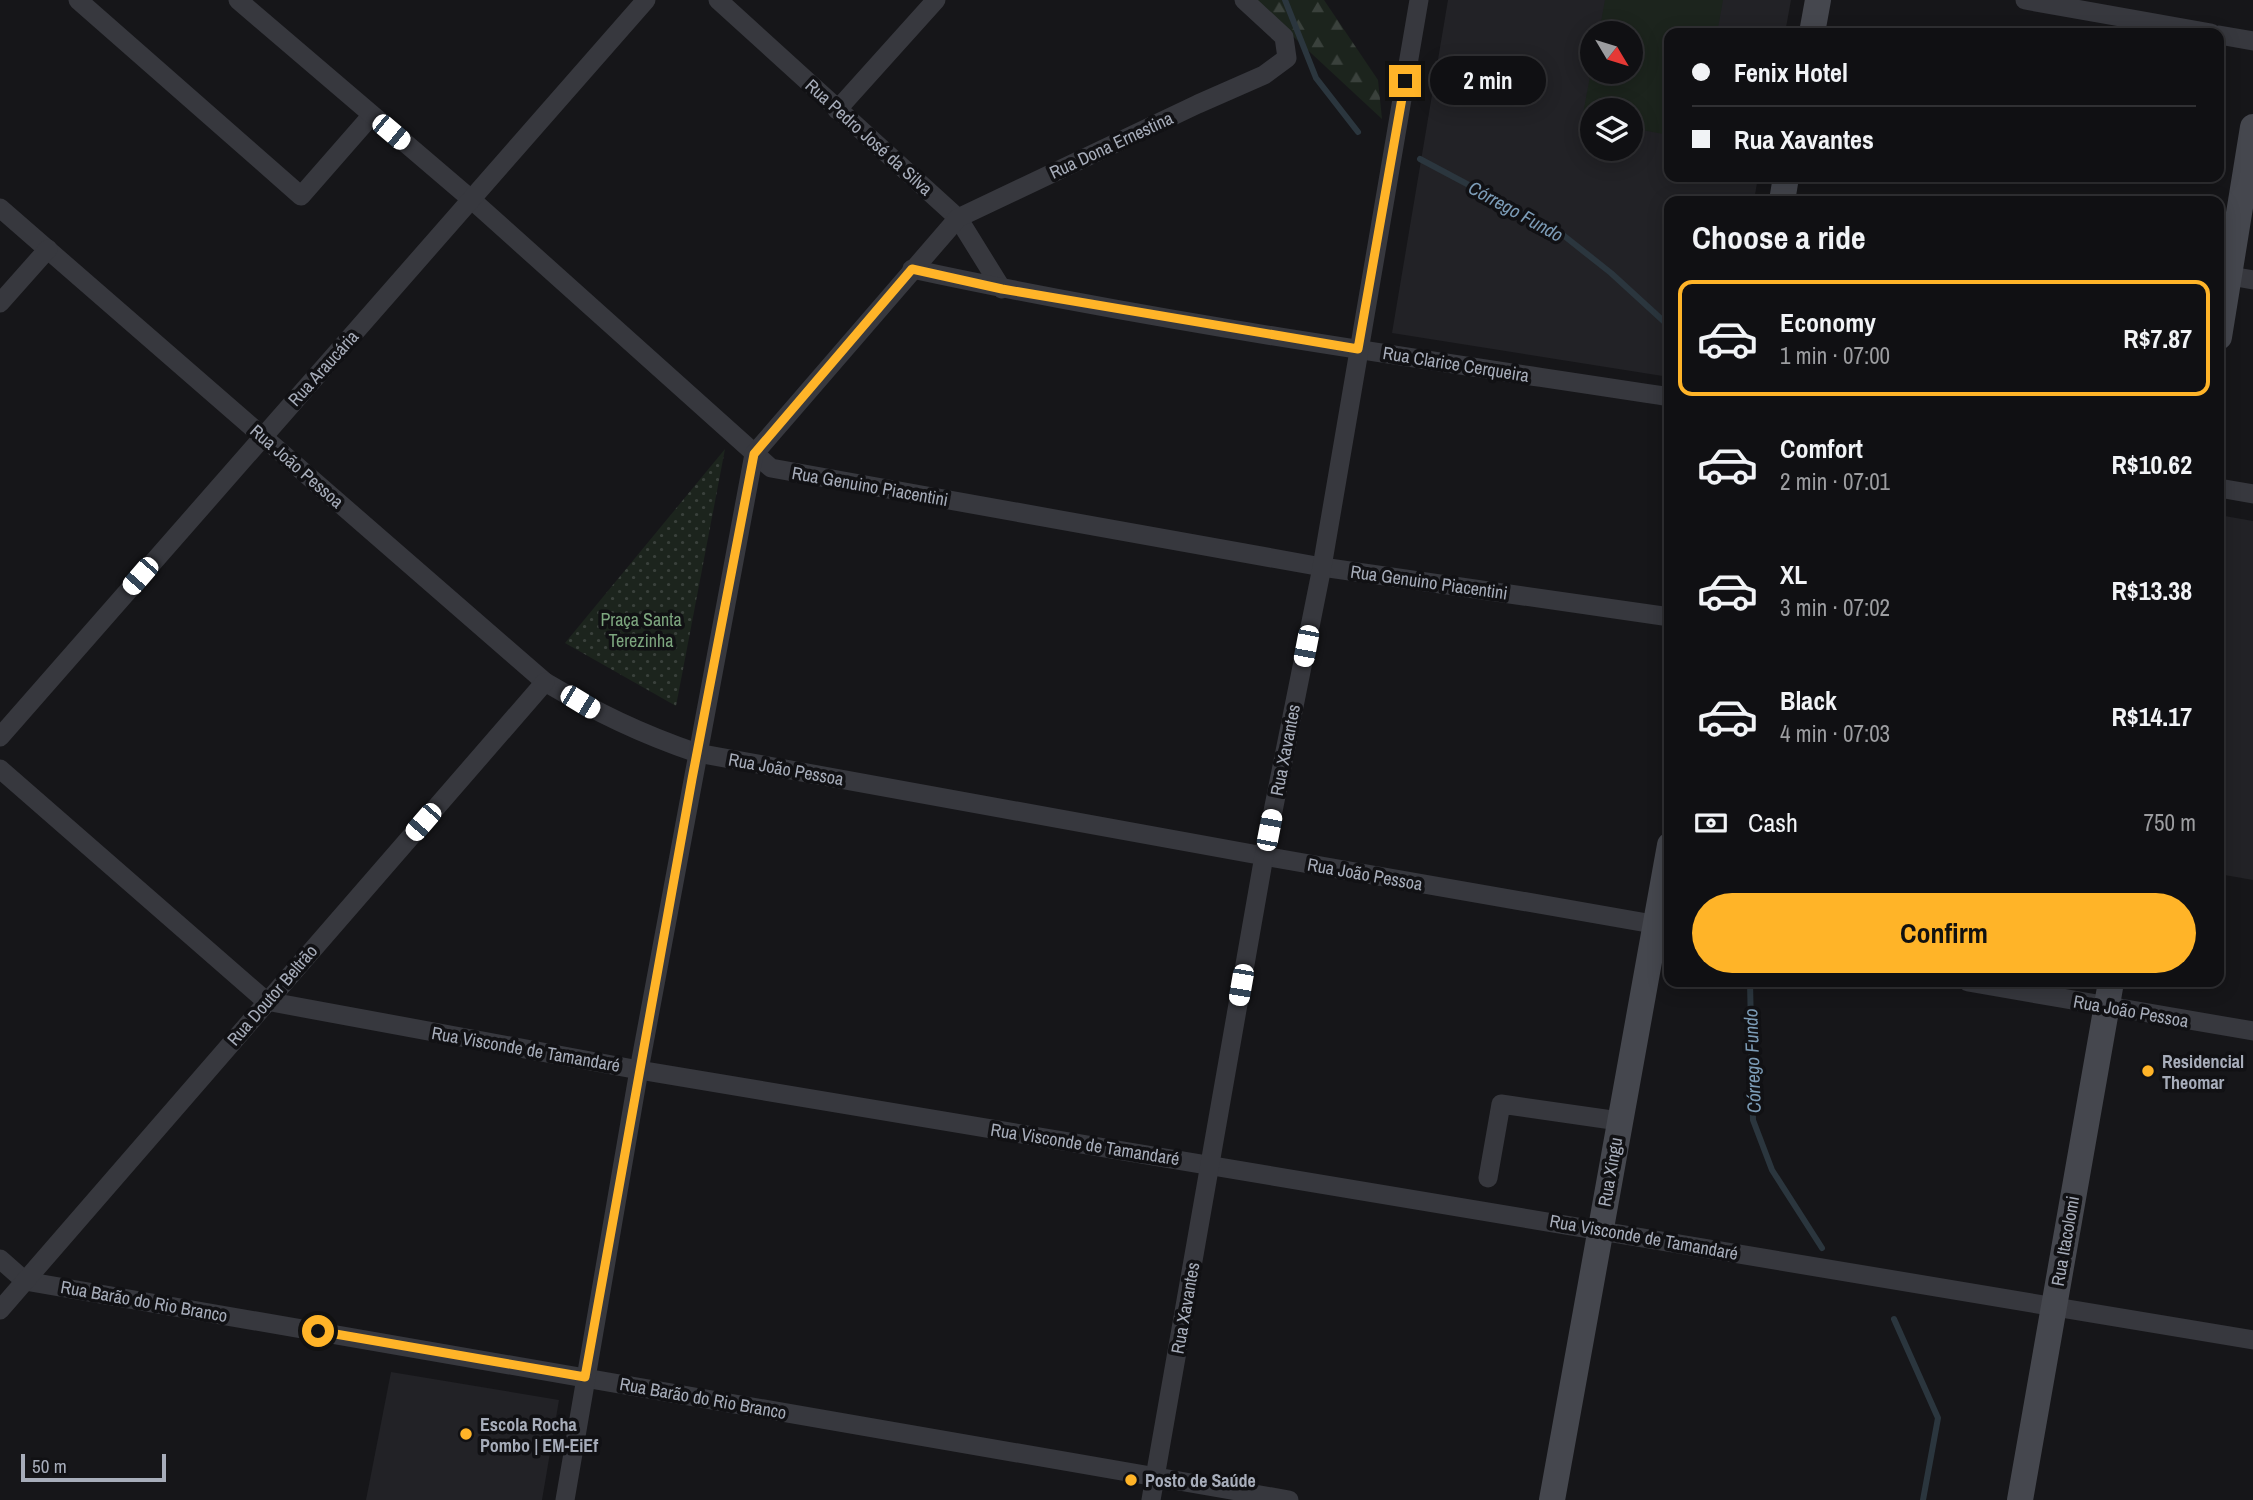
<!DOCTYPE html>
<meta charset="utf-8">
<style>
:root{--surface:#101013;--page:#19191c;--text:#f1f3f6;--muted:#9c9da0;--line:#303033;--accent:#ffb428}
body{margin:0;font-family:"Archivo Narrow",sans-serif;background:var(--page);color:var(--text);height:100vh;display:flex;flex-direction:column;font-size:26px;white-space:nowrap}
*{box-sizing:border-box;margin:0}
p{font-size:23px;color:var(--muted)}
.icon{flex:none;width:38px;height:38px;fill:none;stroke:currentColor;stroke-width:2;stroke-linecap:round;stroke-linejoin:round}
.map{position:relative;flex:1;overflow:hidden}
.details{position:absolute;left:1664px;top:196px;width:560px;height:791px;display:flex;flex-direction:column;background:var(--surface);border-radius:14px;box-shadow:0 4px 18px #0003,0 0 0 2px var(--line)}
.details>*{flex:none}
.hud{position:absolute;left:1664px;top:28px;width:560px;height:154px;border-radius:14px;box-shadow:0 4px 18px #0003,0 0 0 2px var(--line);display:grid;align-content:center;height:154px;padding:0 28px;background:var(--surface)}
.needle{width:46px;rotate:128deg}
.fabs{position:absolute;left:1580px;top:21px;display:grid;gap:14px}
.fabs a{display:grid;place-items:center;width:63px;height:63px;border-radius:50%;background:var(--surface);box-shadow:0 4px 18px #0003,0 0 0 2px var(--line);font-size:35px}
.scale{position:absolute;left:21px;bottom:18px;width:145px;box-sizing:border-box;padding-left:7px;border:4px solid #a7adba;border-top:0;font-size:19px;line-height:24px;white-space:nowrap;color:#a7adba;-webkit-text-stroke:5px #111114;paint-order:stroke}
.end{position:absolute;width:32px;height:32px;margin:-16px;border:9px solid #ffb428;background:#111;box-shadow:0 0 0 4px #111}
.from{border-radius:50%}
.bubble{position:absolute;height:49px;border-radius:24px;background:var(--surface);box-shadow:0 4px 18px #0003,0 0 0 2px var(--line);font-size:23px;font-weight:800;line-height:49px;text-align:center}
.car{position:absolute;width:21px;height:42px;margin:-21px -10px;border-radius:9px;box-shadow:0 0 5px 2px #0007;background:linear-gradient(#fff 24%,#345 0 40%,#fff 0 76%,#345 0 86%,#fff 0)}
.hud b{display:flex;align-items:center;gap:24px;height:66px;font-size:26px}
.hud b+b{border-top:2px solid var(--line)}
.hud i{width:18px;height:18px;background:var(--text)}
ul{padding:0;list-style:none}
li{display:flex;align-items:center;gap:21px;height:116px;margin:0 14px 10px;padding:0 14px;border:4px solid transparent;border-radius:14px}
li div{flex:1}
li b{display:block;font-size:26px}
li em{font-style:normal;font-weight:800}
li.active{border-color:var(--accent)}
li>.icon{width:63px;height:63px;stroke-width:1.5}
h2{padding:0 28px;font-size:32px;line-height:84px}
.pay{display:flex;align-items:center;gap:18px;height:77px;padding:0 28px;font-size:26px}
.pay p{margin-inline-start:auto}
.button{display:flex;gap:14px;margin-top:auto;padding:14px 28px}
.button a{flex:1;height:80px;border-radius:42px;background:var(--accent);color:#111;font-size:28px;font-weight:800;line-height:80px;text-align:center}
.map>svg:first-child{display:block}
.built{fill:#222226;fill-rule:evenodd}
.green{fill:url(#green-dots)}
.forest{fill:url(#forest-firs)}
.pitch{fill:#1c241d}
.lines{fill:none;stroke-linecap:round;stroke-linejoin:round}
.stream{stroke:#2b363e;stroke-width:6}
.street{stroke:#37383e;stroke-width:19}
.secondary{stroke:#45474e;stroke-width:26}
.route{stroke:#ffb428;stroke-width:9}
.poi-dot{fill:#ffb428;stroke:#111114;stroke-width:2.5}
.labels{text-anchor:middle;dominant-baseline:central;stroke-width:7;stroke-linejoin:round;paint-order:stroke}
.street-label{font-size:18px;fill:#a7adba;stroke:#111114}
.park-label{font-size:18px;fill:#7da67f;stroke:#111114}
.poi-label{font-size:18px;font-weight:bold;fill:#a7adba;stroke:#111114;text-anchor:start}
.water-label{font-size:19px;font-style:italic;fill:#7c9cb7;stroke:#111114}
</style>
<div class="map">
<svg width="2253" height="1500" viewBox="0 0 2253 1500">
<defs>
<pattern id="green-dots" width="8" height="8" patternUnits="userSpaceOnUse" patternTransform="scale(1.75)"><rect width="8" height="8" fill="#1c241d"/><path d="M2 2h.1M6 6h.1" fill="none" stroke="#3a413c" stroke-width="1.8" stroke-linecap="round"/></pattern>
<pattern id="forest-firs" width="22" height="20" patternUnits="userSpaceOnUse" patternTransform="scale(1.75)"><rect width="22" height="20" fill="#1c241d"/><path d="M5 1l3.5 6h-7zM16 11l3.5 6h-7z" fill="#3a413c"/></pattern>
</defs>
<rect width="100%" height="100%" fill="#161619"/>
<g class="built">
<path d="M1448 0H1791L1785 33H1670V177H1758L1754 201H1670L1669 377 1392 333ZM1592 33H1631V72H1592ZM1592 110H1631V149H1592Z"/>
<path d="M2219 515 2253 521V880L2219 874Z"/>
<path d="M391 1372 559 1400 542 1500H366Z"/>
</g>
<path class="green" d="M725 449 676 706 565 643Z"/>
<path class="forest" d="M1254 0H1324L1378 80 1382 119Z"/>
<path class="pitch" d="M1605 0H1723L1717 33H1670L1669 135 1631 128V110H1592V121L1582 119 1592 66V72H1631V33H1599Z"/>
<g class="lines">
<g class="stream">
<path d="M1285 0 1316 78 1358 132"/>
<path d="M1420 159 1563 235 1611 273 1670 327"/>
<path d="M1750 982 1753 1120 1772 1170 1822 1248"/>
<path d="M1894 1319 1938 1418 1923 1500"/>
</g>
<g class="street">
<path d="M78 0 301 196 371 116"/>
<path d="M238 0 472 200 771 468 1322 567 1670 617"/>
<path d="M718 0 958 218 1002 289"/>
<path d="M2025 0 2211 33"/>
<path d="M2219 35 2253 41"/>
<path d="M837 110 936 0"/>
<path d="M0 208 545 682C596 712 641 734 697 753L1264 856 1670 927"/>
<path d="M912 269C1162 323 1416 358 1670 397"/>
<path d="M2219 274 2253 280"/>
<path d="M0 303 48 249"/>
<path d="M2219 488 2253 494"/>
<path d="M0 737 646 0"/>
<path d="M0 769 266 1001 639 1070 2253 1340"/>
<path d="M1968 982 2253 1031"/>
<path d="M1488 1178 1501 1104 1619 1121"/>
<path d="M0 1259 25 1281 1289 1500"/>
<path d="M0 1310 545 682"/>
<path d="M565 1500 639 1070 754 454 958 218 1198 104 1264 75 1287 58 1284 37 1244 0"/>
<path d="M1151 1500 1264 856 1322 567 1419 0"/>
</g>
<g class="secondary">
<path d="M1812 33 1818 0"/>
<path d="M1782 201 1786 177"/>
<path d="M2219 337 2253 127"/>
<path d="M1552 1500 1670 845"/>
<path d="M2020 1500 2111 982"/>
</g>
</g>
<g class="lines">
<path class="route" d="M318 1331 585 1377 692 779 754 454 912 269 1002 289 1358 349 1405 81"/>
</g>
<g class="poi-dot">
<circle cx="2148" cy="1071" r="7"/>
<circle cx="466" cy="1434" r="7"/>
<circle cx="1131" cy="1480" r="7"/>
</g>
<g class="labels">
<g class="street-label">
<text transform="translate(869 137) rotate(42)">Rua Pedro José da Silva</text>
<text transform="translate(1111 145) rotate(-25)">Rua Dona Ernestina</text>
<text transform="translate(1456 364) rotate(9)">Rua Clarice Cerqueira</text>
<text transform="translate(323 368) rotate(-48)">Rua Araucária</text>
<text transform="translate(297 466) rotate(41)">Rua João Pessoa</text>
<text transform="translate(870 486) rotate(10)">Rua Genuino Piacentini</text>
<text transform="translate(1429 582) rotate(8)">Rua Genuino Piacentini</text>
<text transform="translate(1285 750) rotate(-79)">Rua Xavantes</text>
<text transform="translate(786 769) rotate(10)">Rua João Pessoa</text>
<text transform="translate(1365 874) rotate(10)">Rua João Pessoa</text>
<text transform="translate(272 995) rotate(-49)">Rua Doutor Beltrão</text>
<text transform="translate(2131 1011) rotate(10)">Rua João Pessoa</text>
<text transform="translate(526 1049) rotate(10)">Rua Visconde de Tamandaré</text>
<text transform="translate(1085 1144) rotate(9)">Rua Visconde de Tamandaré</text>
<text transform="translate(1610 1172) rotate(-80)">Rua Xingu</text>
<text transform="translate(1644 1237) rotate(10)">Rua Visconde de Tamandaré</text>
<text transform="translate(2065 1241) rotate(-80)">Rua Itacolomi</text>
<text transform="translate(144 1301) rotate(10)">Rua Barão do Rio Branco</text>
<text transform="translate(1185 1308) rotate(-80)">Rua Xavantes</text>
<text transform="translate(703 1398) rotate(10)">Rua Barão do Rio Branco</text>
</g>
<g class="park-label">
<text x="641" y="619">Praça Santa<tspan x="641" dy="21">Terezinha</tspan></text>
</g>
<g class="poi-label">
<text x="2162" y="1061">Residencial<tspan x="2162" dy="21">Theomar</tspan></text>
<text x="480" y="1424">Escola Rocha<tspan x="480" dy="21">Pombo | EM-EiEf</tspan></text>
<text x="1145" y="1480">Posto de Saúde</text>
</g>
<g class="water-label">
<text transform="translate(1516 211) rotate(29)">Córrego Fundo</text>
<text transform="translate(1752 1061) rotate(-92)">Córrego Fundo</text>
</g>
</g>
</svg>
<div class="fabs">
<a><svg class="needle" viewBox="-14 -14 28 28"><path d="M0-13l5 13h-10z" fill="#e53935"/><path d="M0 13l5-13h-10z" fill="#9c9da0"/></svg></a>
<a><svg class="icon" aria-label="layers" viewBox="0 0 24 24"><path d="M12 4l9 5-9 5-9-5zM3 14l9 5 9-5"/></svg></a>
</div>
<div class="scale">50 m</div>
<i class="end from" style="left:318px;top:1331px"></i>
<i class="end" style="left:1405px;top:81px"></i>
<div class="bubble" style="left:1430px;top:56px;width:116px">2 min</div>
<i class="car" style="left:391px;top:132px;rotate:130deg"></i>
<i class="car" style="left:140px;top:576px;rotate:221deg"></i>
<i class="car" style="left:1306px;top:646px;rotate:191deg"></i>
<i class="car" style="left:580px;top:702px;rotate:121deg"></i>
<i class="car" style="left:423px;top:822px;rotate:221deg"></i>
<i class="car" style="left:1269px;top:830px;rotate:11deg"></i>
<i class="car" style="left:1241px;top:985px;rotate:190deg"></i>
<div class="hud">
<b><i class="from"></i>Fenix Hotel</b>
<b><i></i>Rua Xavantes</b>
</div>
<section class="details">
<h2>Choose a ride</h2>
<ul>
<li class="active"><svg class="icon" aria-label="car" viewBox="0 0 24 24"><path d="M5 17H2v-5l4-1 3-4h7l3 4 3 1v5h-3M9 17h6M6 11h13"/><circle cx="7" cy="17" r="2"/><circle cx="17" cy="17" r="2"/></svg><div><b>Economy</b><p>1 min · 07:00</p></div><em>R$7.87</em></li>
<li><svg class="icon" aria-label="car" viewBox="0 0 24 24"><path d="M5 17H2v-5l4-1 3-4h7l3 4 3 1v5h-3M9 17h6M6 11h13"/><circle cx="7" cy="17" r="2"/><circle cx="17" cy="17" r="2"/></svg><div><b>Comfort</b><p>2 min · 07:01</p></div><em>R$10.62</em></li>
<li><svg class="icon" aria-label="car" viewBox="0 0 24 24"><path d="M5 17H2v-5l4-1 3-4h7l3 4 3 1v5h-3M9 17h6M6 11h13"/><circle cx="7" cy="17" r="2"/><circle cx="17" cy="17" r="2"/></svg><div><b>XL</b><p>3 min · 07:02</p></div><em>R$13.38</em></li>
<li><svg class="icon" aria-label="car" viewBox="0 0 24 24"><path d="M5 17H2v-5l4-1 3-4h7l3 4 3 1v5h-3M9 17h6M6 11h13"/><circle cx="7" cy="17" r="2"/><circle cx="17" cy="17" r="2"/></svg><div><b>Black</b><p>4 min · 07:03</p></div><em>R$14.17</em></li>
</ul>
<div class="pay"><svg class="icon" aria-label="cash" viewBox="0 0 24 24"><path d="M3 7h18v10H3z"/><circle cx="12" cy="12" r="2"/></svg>Cash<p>750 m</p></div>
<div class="button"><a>Confirm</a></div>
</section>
</div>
